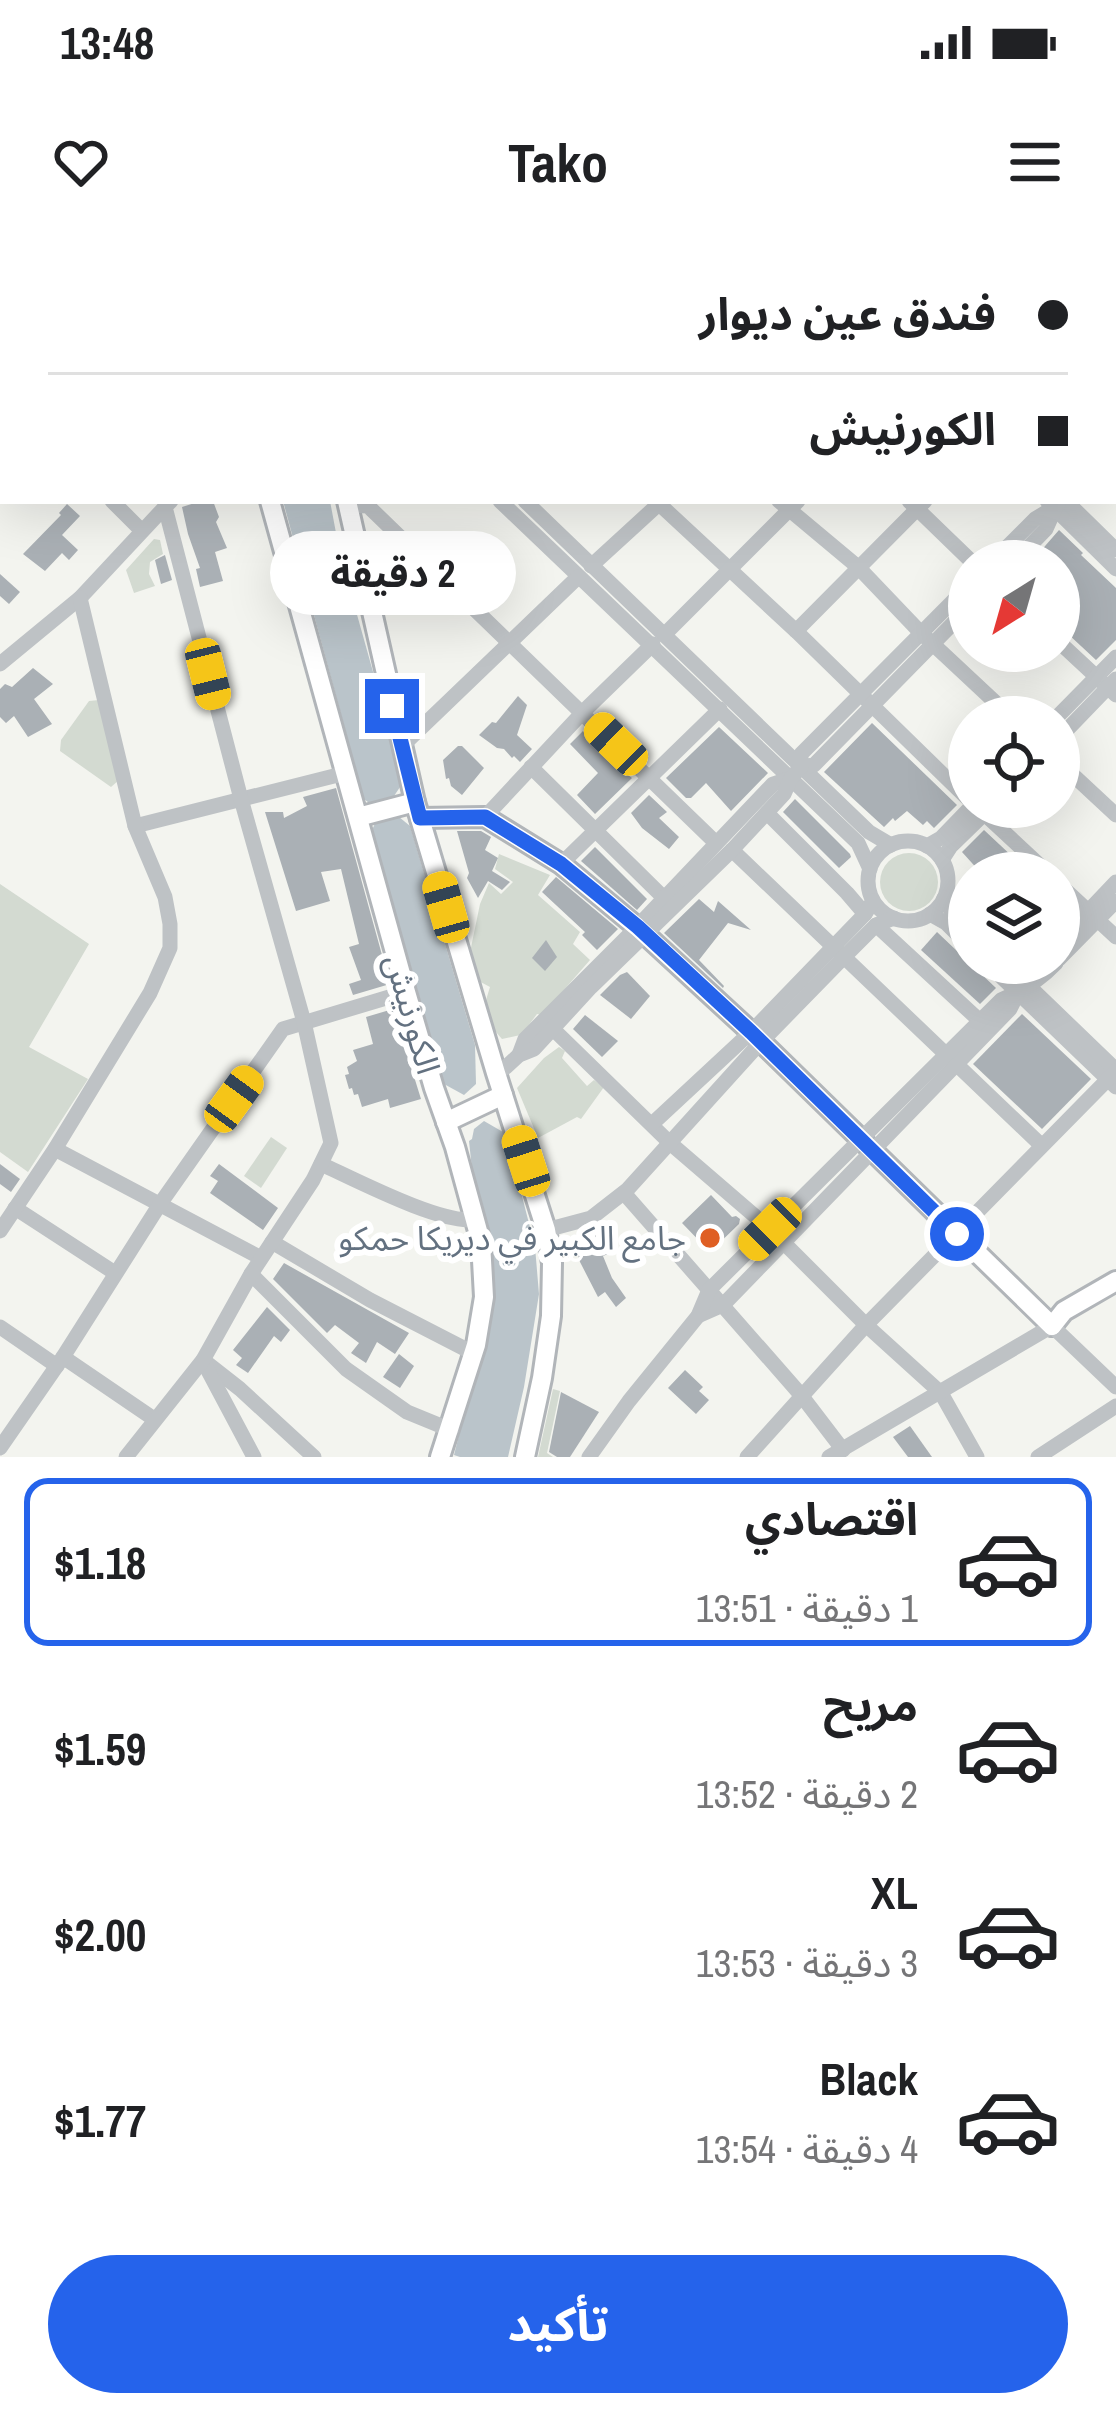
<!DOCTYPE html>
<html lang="ar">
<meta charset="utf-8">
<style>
:root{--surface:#fff;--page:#f6f6f6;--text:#202124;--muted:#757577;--line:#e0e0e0;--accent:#2563eb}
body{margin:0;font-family:"Archivo Narrow","Noto Sans Arabic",sans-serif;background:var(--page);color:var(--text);direction:rtl;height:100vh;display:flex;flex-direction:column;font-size:45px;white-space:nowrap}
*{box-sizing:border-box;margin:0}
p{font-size:39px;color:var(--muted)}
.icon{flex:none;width:66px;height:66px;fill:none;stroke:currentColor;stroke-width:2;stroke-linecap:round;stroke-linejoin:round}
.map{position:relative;height:1217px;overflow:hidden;direction:ltr}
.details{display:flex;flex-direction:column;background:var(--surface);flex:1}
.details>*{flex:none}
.hud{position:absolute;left:0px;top:0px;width:1116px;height:264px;box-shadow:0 12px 48px #0002;direction:rtl;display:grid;align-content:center;height:264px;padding:0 48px;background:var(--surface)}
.needle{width:78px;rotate:217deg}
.tools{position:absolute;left:948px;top:300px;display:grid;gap:24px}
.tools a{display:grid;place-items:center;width:132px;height:132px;border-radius:50%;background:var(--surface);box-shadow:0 12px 48px #0002;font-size:60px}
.end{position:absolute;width:54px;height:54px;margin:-27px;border:15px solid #2563eb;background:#fff;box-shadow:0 0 0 6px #fff}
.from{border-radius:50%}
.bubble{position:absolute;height:84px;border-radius:42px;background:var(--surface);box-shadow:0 12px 48px #0002;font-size:39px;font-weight:700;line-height:84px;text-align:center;direction:rtl}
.car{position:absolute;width:36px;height:72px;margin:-36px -18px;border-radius:15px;box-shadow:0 0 9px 3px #0007;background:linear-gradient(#f5c518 24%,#345 0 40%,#f5c518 0 76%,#345 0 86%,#f5c518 0)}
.hud b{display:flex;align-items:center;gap:42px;height:114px;font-size:45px}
.hud b+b{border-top:3px solid var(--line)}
.hud i{width:30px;height:30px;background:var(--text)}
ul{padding:21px 0 0;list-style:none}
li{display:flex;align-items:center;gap:36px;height:168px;margin:0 24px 18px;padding:0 24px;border:6px solid transparent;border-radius:24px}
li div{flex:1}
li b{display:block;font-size:45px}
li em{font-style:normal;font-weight:700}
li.on{border-color:var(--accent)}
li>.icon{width:108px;height:108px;stroke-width:1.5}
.button{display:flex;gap:24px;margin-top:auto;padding:24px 48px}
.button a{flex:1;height:138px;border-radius:72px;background:var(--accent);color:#fff;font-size:48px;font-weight:700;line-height:138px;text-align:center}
.status{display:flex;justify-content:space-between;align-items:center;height:84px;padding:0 60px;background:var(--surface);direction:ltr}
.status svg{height:33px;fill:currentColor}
header{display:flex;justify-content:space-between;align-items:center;height:156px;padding:0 48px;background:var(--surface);font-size:54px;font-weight:700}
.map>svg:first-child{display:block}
.green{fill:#d3dad1}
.water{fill:#bac4ca}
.building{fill:#aab0b5}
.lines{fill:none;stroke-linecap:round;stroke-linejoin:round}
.major-casing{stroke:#b1b5b9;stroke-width:24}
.minor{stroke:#bec2c5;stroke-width:15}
.major{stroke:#fff;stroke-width:18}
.route{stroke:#2563eb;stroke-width:15}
.poi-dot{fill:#df5f24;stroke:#fff;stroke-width:4.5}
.labels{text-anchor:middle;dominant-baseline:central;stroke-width:12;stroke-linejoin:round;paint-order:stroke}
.street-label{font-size:33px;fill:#637180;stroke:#fff}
.poi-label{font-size:33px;fill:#637180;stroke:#fff;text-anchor:end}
</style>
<div class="status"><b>13:48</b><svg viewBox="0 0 49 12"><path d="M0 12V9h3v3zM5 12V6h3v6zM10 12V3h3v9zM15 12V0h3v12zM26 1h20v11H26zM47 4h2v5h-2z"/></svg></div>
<header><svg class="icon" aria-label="menu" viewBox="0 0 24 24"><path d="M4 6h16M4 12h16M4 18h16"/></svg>Tako<svg class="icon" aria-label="heart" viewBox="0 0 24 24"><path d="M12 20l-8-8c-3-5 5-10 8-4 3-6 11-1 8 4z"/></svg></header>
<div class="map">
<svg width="1116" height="1217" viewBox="0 0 1116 1217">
<rect width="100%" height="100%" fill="#f3f4ef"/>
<g class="green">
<path d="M154 299 160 300 163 314 150 322 149 334 155 346 134 353 126 330Z"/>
<path d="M99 460 119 540 111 547 60 511 61 500 89 461Z"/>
<circle cx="909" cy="642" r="29"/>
<path d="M499 614 550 635 538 655 580 692 573 704 590 720 542 775 537 774 525 790V794L502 799C483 777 481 775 490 747L475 739 468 722 480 664 489 643 501 654 513 642 495 629Z"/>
<path d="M0 644 89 704 29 807 88 839 28 932 0 912Z"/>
<path d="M559 807 565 811 562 818 587 846 594 840 604 847 581 879 577 877 538 898 517 848 544 818Z"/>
<path d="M271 897 287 908 261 948 244 936Z"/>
<path d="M553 1149 560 1151 547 1213 553 1217H538Z"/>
</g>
<g class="water">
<path d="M283 261H330L340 314 400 528 402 544 390 562 373 566 364 559Z"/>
<path d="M393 572 410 586 475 805 476 844 464 855 444 844 372 590 378 577Z"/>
<path d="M484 881 503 892 511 913 535 1007 539 1054 524 1147 508 1217H460L454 1215 488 1080 469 901 472 899 474 889Z"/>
</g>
<g class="building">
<path d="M201 261H213L219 277 216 282 227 308 215 312 223 341 200 347 196 329 200 328 188 294 182 267Z"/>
<path d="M67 264 80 276 62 295 78 310 69 320 62 313 45 331 23 314 61 275 59 273Z"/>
<path d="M1059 290 1083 313 1081 315 1116 348V400L1096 420 1067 393 1059 390V321H1032Z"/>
<path d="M388 302 407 321 388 337 375 323 373 317Z"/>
<path d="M165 315 172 340 161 344 155 320Z"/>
<path d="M0 334 20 352 9 364 0 356Z"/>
<path d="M33 428 53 444 34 459 52 484 28 497 14 476 6 483 0 477V449L5 444 12 447Z"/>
<path d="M518 456 527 465 517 495 532 509 520 522 514 516 512 518 504 509 497 508 479 495 492 482 496 483Z"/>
<path d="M872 483 957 565 934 588 927 581 923 585 907 571 895 581 893 578 884 587 824 532Z"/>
<path d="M719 487 768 533 731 571 706 543 691 558H686L666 538Z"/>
<path d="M583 491 625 536 628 535 632 538 595 574 577 555 598 533 570 504Z"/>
<path d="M458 506H462L484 528 462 555 451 546 449 538 446 539 443 520Z"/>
<path d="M336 548 390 744 353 755 349 744 361 740 349 707 359 704 341 629 321 632 330 661 296 671 265 572H283L284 578 307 566 303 557Z"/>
<path d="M649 555 667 572 659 578 679 597 669 609 642 588 631 573Z"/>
<path d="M795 559 850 614 851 617 839 628 783 572Z"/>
<path d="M984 590 1015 619 1000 633 992 627 986 633H981L962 612Z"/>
<path d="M457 591H481L491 597 485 610 498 618 492 631 510 642 502 650 488 641 478 658 467 638 469 633Z"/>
<path d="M595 607 647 659 637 670 581 621Z"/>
<path d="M556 637 618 689 597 710 582 695 585 692 542 652Z"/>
<path d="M699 659 714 672 718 661 751 690 728 683 699 720 724 746 723 748 664 693Z"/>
<path d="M937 692 996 748 980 764 921 710Z"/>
<path d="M546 700 557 717 545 731 532 718Z"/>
<path d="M627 732 650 756 631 779 600 755 620 735Z"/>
<path d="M393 769 421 859 390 868 388 859 362 867 358 854 354 855 352 848 349 849 345 835 349 834 347 827 357 821 353 810 373 804 366 777Z"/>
<path d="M1022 774 1091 839 1042 889 973 824Z"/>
<path d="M585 775 618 801 602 817 573 789Z"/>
<path d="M0 924 20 939 11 952 0 944Z"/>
<path d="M219 924 278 968 263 990 210 953 218 941 210 936Z"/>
<path d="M711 955 732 977 736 976 740 979 739 984 710 1012 682 983Z"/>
<path d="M604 983 613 1012 603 1016 612 1038 626 1058 616 1067 605 1052 598 1057 580 1022 572 996 595 989Z"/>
<path d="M284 1023 409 1093 395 1114 377 1102 366 1123 351 1113 359 1103 335 1085 327 1093 273 1039Z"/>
<path d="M267 1067 290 1090 281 1102 274 1096 248 1133 236 1125 242 1118 233 1110Z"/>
<path d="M399 1114 414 1126 400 1148 383 1137Z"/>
<path d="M685 1130 703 1147 699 1151 709 1160 696 1174 668 1148Z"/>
<path d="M561 1152 599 1172 570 1217H557L549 1212Z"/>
<path d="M910 1186 932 1217H908L893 1197Z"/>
</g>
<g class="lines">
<g class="major-casing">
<g id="major">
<path d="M416 3 419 0"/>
<path d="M518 3 520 0"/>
<path d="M270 261 406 752 434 848 455 907 481 1002 484 1057 476 1105 440 1217"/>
<path d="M347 261 415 562 496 833 546 990 552 1023 551 1076 542 1138 525 1217"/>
<path d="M358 577 415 562"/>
<path d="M420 578 485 577 561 624 637 687 751 792 1052 1086"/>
<path d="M446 882 503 855"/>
<path d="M1052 1086 1064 1071 1116 1041"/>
</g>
</g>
<g class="minor">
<path d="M63 0 67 3"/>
<path d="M138 0 142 3"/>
<path d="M231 0 234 3"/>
<path d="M254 0 257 3"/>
<path d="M775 0 778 3"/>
<path d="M797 0 800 3"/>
<path d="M932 0 935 3"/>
<path d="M106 3 109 0"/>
<path d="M918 3 921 0"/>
<path d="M1053 3 1056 0"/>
<path d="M1113 53 1116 56"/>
<path d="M1113 71 1116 68"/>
<path d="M0 111 3 108"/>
<path d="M0 148 3 151"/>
<path d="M1113 173 1116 176"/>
<path d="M1113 198 1116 195"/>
<path d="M1113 216 1116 213"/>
<path d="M112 261 141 290"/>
<path d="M500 261 858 603 870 629"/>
<path d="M525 261 869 592 891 605"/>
<path d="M656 261 796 391 969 560"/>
<path d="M779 261 858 327 920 392 1011 477"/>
<path d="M909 261 971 321"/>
<path d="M1047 261 1116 329"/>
<path d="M1066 261 1116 310"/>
<path d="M347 265 368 266 716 603"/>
<path d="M993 321 1035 279 1058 265"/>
<path d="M1015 321 1046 289 1055 269"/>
<path d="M591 326 662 261"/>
<path d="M796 391 925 261"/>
<path d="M664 395 798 261"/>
<path d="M1059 402 1116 455"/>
<path d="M0 424 80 358 165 267"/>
<path d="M1057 477 1116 417"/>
<path d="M1059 498 1116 439"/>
<path d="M401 507 578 337"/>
<path d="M1059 522 1116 575"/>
<path d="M531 527 664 658"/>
<path d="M801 527 814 525 969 367"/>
<path d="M977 567 1048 633"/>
<path d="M767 573 847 653 865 674"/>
<path d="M485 577 583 472 653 404"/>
<path d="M135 586 346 533"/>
<circle cx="908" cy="641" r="40"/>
<path d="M927 606 941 598 971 567"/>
<path d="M732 610 1041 905"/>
<path d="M942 620 951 606 988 570"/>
<path d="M561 624 720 469"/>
<path d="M1059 644 1116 697"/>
<path d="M944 658 954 676 969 690"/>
<path d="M930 674 946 683 969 706"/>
<path d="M876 685 980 781"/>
<path d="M1059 702 1116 642"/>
<path d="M1059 719 1116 661"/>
<path d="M987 723 1116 847"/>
<path d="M1005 723 1116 830"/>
<path d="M1027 744 1030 733 1039 723"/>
<path d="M553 789 670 903 770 989 866 1085 941 1153 977 1217"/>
<path d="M519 815 525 799 637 687 773 544 791 538"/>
<path d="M496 833 506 827 519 815 534 809 591 747 732 610 784 554 791 538 801 527V514L969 345"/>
<path d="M652 884 751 792 865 674 873 661"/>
<path d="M55 909 261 1018"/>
<path d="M321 924C354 939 444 986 475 979"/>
<path d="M624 953 801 1155 843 1210"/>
<path d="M15 968 115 1033"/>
<path d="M546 990 591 978 627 950 761 802 843 718 876 685 894 678"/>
<path d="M0 991 55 909 150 753 170 708V684L165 657 135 586 80 358"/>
<path d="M272 1002 370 1060 473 1113"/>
<path d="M251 1034 346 1129 407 1172 451 1190"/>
<path d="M698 1076 723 1065 1010 769 1018 753"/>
<path d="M0 1087 57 1126"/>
<path d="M63 1117 154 1179"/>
<path d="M203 1120 240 1149 314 1217"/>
<path d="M204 1123 254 1217"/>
<path d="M0 1208 63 1117 160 964 283 789 406 752"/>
<path d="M126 1217 203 1120 251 1034 313 940 331 903 304 782 241 559 165 267 171 261"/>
<path d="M589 1217 629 1161 698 1076 709 1050 1001 760C1022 751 1040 740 1056 723"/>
<path d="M747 1217 866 1085 1116 831"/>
<path d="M829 1217 1052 1086 1116 1147"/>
<path d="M1038 1217 1116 1166"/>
</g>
<use href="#major" class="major"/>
</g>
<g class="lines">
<path class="route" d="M392 466 420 578 485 577 561 624 638 687 751 792 957 994"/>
</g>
<circle class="poi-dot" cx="710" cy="998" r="12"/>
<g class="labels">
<g class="street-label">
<text transform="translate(413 774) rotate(74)">الكورنيش</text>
</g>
<g class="poi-label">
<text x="686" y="998">جامع الكبير في ديريكا حمكو</text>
</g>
</g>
</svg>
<div class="tools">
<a><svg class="needle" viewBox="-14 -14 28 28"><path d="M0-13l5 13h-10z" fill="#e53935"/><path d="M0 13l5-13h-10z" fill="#757577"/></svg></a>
<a><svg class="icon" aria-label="locate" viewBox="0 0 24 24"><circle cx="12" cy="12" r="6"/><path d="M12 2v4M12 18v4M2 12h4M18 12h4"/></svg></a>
<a><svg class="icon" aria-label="layers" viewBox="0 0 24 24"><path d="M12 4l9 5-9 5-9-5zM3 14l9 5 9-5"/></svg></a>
</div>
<i class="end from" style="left:957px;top:994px"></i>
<i class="end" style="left:392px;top:466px"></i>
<div class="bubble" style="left:270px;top:291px;width:246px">2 دقيقة</div>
<i class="car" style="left:208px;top:434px;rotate:166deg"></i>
<i class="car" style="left:616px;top:504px;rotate:314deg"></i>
<i class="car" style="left:446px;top:667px;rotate:344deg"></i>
<i class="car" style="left:234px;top:859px;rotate:36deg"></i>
<i class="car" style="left:526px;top:921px;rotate:342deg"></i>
<i class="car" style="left:770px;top:989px;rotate:225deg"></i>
<div class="hud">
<b><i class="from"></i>فندق عين ديوار</b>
<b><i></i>الكورنيش</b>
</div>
</div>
<section class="details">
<ul>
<li class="on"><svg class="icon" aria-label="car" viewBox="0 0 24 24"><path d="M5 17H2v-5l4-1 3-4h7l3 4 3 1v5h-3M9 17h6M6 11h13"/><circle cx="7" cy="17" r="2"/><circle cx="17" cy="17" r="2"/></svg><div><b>اقتصادي</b><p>1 دقيقة · 13:51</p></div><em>$1.18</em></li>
<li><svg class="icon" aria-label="car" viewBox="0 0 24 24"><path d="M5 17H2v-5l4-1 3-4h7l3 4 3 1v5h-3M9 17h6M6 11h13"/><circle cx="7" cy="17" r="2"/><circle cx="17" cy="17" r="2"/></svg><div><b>مريح</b><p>2 دقيقة · 13:52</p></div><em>$1.59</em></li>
<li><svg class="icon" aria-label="car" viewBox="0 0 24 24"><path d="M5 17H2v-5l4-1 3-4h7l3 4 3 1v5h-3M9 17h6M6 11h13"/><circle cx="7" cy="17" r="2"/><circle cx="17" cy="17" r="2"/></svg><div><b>XL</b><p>3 دقيقة · 13:53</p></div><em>$2.00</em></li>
<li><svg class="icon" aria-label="car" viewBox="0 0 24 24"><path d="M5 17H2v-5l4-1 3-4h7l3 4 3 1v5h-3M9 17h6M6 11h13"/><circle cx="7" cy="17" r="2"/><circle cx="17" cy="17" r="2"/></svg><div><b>Black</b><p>4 دقيقة · 13:54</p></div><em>$1.77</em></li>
</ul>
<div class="button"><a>تأكيد</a></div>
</section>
